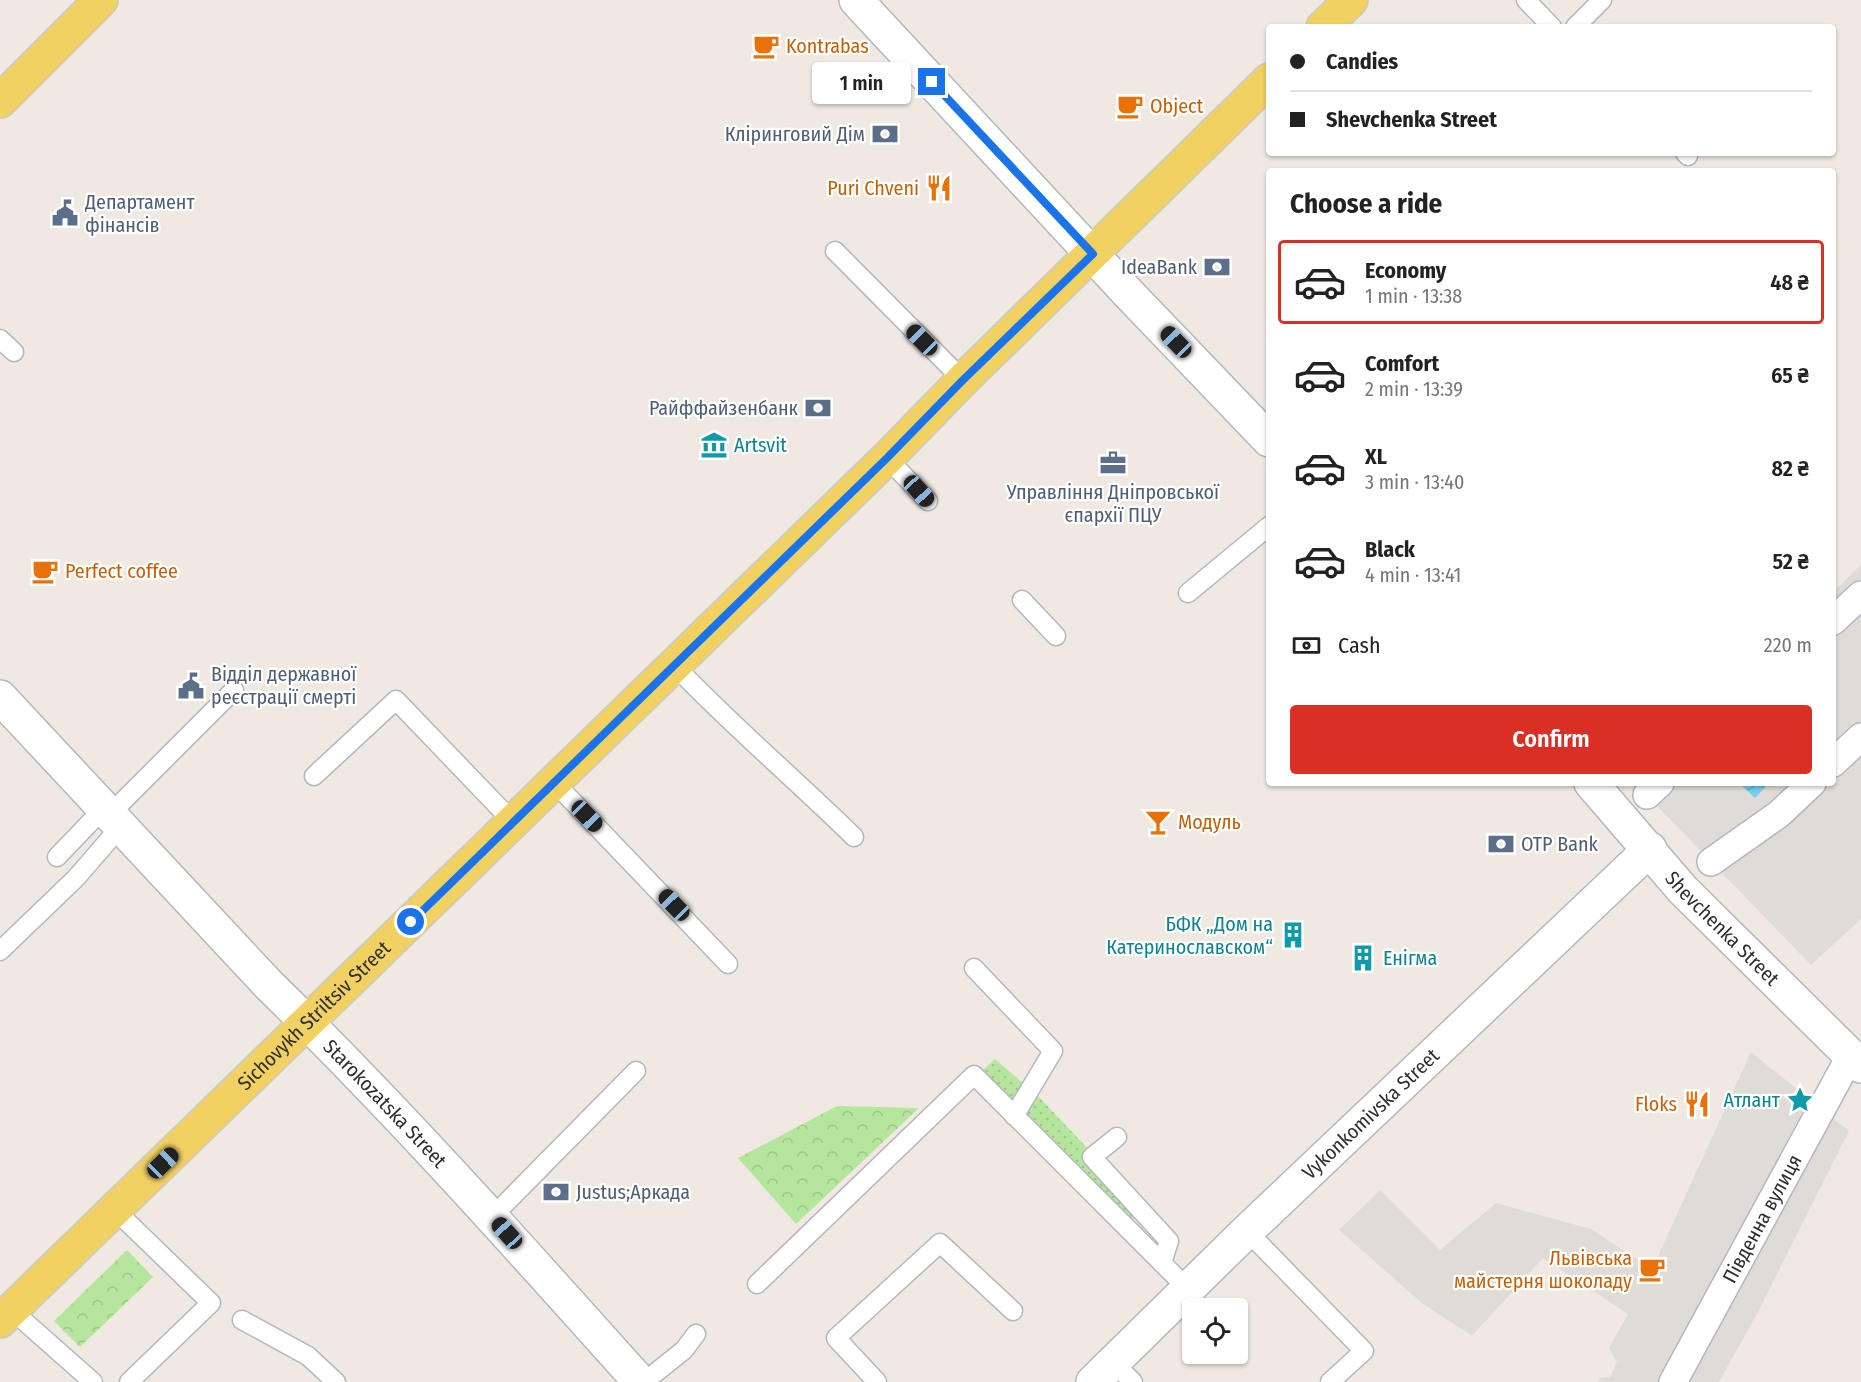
<!DOCTYPE html>
<meta charset="utf-8">
<style>
:root{--surface:#fff;--page:#f6f6f6;--text:#222;--muted:#767676;--line:#e0e0e0;--accent:#d93025}
body{margin:0;font-family:"Fira Sans Condensed",sans-serif;background:var(--page);color:var(--text);height:100vh;display:flex;flex-direction:column;font-size:22px;white-space:nowrap}
*{box-sizing:border-box;margin:0}
p{font-size:20px;color:var(--muted)}
.icon{flex:none;width:33px;height:33px;fill:none;stroke:currentColor;stroke-width:2;stroke-linecap:round;stroke-linejoin:round}
.map{position:relative;flex:1;overflow:hidden}
.sheet{position:absolute;left:1266px;top:168px;width:570px;height:618px;display:flex;flex-direction:column;background:var(--surface);border-radius:6px;box-shadow:0 2px 4px #0004}
.sheet>*{flex:none}
.hud{position:absolute;left:1266px;top:24px;width:570px;height:132px;border-radius:6px;box-shadow:0 2px 4px #0004;display:grid;align-content:center;height:132px;padding:0 24px;background:var(--surface)}
.controls{position:absolute;left:1182px;top:1298px;display:grid;gap:12px}
.controls a{display:grid;place-items:center;width:66px;height:66px;border-radius:6px;background:var(--surface);box-shadow:0 2px 4px #0004;font-size:30px}
.end{position:absolute;width:27px;height:27px;margin:-14px;border:8px solid #1a73e8;background:#fff;box-shadow:0 0 0 3px #fff}
.from{border-radius:50%}
.bubble{position:absolute;height:42px;border-radius:6px;background:var(--surface);box-shadow:0 2px 4px #0004;font-size:20px;font-weight:600;line-height:42px;text-align:center}
.car{position:absolute;width:18px;height:36px;margin:-18px -9px;border-radius:8px;box-shadow:0 0 4px 2px #0007;background:linear-gradient(#222 24%,#8ab4d8 0 40%,#222 0 76%,#8ab4d8 0 86%,#222 0)}
.hud b{display:flex;align-items:center;gap:21px;height:57px;font-size:22px}
.hud b+b{border-top:2px solid var(--line)}
.hud i{width:15px;height:15px;background:var(--text)}
ul{padding:0;list-style:none}
li{display:flex;align-items:center;gap:18px;height:84px;margin:0 12px 9px;padding:0 12px;border:3px solid transparent;border-radius:6px}
li div{flex:1}
li b{display:block;font-size:22px}
li em{font-style:normal;font-weight:600}
li.active{border-color:var(--accent)}
li>.icon{width:54px;height:54px;stroke-width:1.5}
h2{padding:0 24px;font-size:27px;line-height:72px}
.pay{display:flex;align-items:center;gap:15px;height:66px;padding:0 24px;font-size:22px}
.pay p{margin-inline-start:auto}
.cta{display:flex;gap:12px;margin-top:auto;padding:12px 24px}
.cta a{flex:1;height:69px;border-radius:6px;background:var(--accent);color:#fff;font-size:24px;font-weight:600;line-height:69px;text-align:center}
.map>svg:first-child{display:block}
.grass{fill:url(#grass-dots)}
.forest{fill:url(#forest-crowns)}
.plaza{fill:#dfdcd8}
.water{fill:url(#water-waves)}
.lines{fill:none;stroke-linecap:round;stroke-linejoin:round}
.service-casing{stroke:#b4b7c1;stroke-width:21}
.pedestrian-casing{stroke:#b4b7c1;stroke-width:30}
.minor-casing{stroke:#b4b7c1;stroke-width:36}
.tertiary-casing{stroke:#b4b7c1;stroke-width:36}
.primary-casing{stroke:#c9c9c9;stroke-width:36}
.service{stroke:#fff;stroke-width:18}
.pedestrian{stroke:#fff;stroke-width:27}
.minor{stroke:#fff;stroke-width:33}
.tertiary{stroke:#fff;stroke-width:33}
.primary{stroke:#f2d163;stroke-width:33}
.route{stroke:#1a73e8;stroke-width:8}
.labels{text-anchor:middle;dominant-baseline:central;stroke-width:4.5;stroke-linejoin:round;paint-order:stroke}
.food-label{font-size:20px;fill:#c56008;stroke:#fff;text-anchor:start}
.service-label{font-size:20px;fill:#4e5e75;stroke:#fff;text-anchor:start}
.culture-label{font-size:20px;fill:#0d838f;stroke:#fff;text-anchor:start}
.street-label{font-size:20px;fill:#2e2e2e;stroke:#fff}
</style>
<div class="map">
<svg width="1861" height="1382" viewBox="0 0 1861 1382">
<defs>
<pattern id="grass-dots" width="8" height="8" patternUnits="userSpaceOnUse" patternTransform="scale(1.5)"><rect width="8" height="8" fill="#b6e59e"/><path d="M2 2h.1M6 6h.1" fill="none" stroke="#9dc588" stroke-width="1.8" stroke-linecap="round"/></pattern>
<pattern id="forest-crowns" width="20" height="18" patternUnits="userSpaceOnUse" patternTransform="scale(1.5)"><rect width="20" height="18" fill="#b6e59e"/><path d="M2 6a3 3 0 1 1 6 0M12 15a3 3 0 1 1 6 0" fill="none" stroke="#9dc588"/></pattern>
<pattern id="water-waves" width="16" height="10" patternUnits="userSpaceOnUse" patternTransform="scale(1.5)"><rect width="16" height="10" fill="#75cff0"/><path d="M0 5q4-4 8 0t8 0" fill="none" stroke="#66b2ce"/></pattern>
</defs>
<rect width="100%" height="100%" fill="#efe9e1"/>
<g class="grass">
<path d="M995 1059 1025 1085 1011 1108 979 1074Z"/>
<path d="M1033 1091 1091 1152 1132 1207 1134 1233 1019 1115Z"/>
</g>
<g class="forest">
<path d="M837 1106 919 1108 796 1224 738 1158Z"/>
<path d="M127 1250 153 1277 80 1347 54 1321Z"/>
</g>
<g class="plaza">
<path d="M1861 565V919L1811 965 1635 783H1833V592Z"/>
<path d="M1751 1052 1849 1131 1758 1312 1719 1382H1597L1600 1378 1610 1377 1617 1362 1609 1348 1628 1314 1543 1258 1472 1336 1423 1304 1339 1230 1380 1190 1440 1250 1496 1203 1591 1229 1652 1269Z"/>
</g>
<path class="water" d="M1739 783H1769L1755 798Z"/>
<g class="lines">
<g class="service-casing">
<g id="service">
<path d="M1526 0 1552 27"/>
<path d="M1575 27 1602 0"/>
<path d="M1685 153 1688 156"/>
<path d="M835 251 963 380"/>
<path d="M0 339 14 352"/>
<path d="M887 458 928 501"/>
<path d="M1188 593 1269 526"/>
<path d="M1022 600 1056 636"/>
<path d="M674 665C731 725 795 779 854 837"/>
<path d="M314 776 396 700 513 822"/>
<path d="M554 782 728 964"/>
<path d="M110 814 234 690"/>
<path d="M57 857 104 808"/>
<path d="M0 951 76 878 121 826"/>
<path d="M974 968 1053 1051 1014 1116"/>
<path d="M1117 1137 1092 1157 1169 1241 1162 1263"/>
<path d="M115 1210 211 1303 129 1382"/>
<path d="M492 1217 636 1071"/>
<path d="M1247 1231 1364 1351 1330 1382"/>
<path d="M757 1284 974 1075 1188 1289"/>
<path d="M7 1306 93 1382"/>
<path d="M242 1320 308 1356 336 1382"/>
<path d="M1113 1362 1133 1382"/>
<path d="M644 1382 684 1350 696 1334"/>
<path d="M877 1382 836 1338 940 1243 1013 1311"/>
</g>
</g>
<g class="pedestrian-casing">
<g id="pedestrian">
<path d="M1833 621 1861 595"/>
<path d="M1833 763 1861 737"/>
<path d="M1647 795 1660 783"/>
<path d="M1711 862 1779 814 1812 783"/>
<path id="s1" d="M1673 1382 1851 1055"/>
</g>
</g>
<g class="minor-casing">
<g id="minor">
<path d="M856 0 1129 294 1269 440"/>
<path id="s2" d="M1591 783 1683 890 1861 1066"/>
<path id="s3" d="M1093 1382 1247 1231 1650 849"/>
</g>
</g>
<g class="tertiary-casing">
<g id="tertiary">
<path id="s4" d="M0 697 268 984C398 1111 519 1247 640 1382"/>
</g>
</g>
<g class="primary-casing">
<g id="primary">
<path d="M1323 27 1351 0"/>
<path d="M0 101 101 0"/>
<path id="s5" d="M0 1321 887 458 963 380 1269 80"/>
</g>
</g>
<use href="#service" class="service"/>
<use href="#pedestrian" class="pedestrian"/>
<use href="#minor" class="minor"/>
<use href="#tertiary" class="tertiary"/>
<use href="#primary" class="primary"/>
</g>
<g class="lines">
<path class="route" d="M411 922 887 458 963 380 1093 254 932 82"/>
</g>
<defs>
<g id="cafe-bare" transform="scale(2.07)"><path d="M-5.5-4.5H6V0H3Q3 3.5 0 3.5H-2.5Q-5.5 3.5-5.5 0ZM3-3.2v2h1.7v-2ZM-6 4.5H4V6H-6Z" fill="#e8710a" stroke="#fff" stroke-width="2.5" paint-order="stroke"/></g>
<g id="bank-bare" transform="scale(2.07)"><path d="M-6-4H6V4H-6ZM0-2.3a2.3 2.3 0 1 0 0 4.6a2.3 2.3 0 1 0 0-4.6Z" fill="#5c6f8a" stroke="#fff" stroke-width="2.5" paint-order="stroke"/></g>
<g id="restaurant-bare" transform="scale(2.07)"><path d="M-5-6h1v4h1v-4h1v4h1v-4h1v5L-1.5 .5V6h-2V.5L-5-1ZM5-6V6H3V1.5H1.5Q1.5-4 5-6Z" fill="#e8710a" stroke="#fff" stroke-width="2.5" paint-order="stroke"/></g>
<g id="civic-bare" transform="scale(2.07)"><path d="M-.6-6.5H3V-4.5H.6V-3L4-1V1h2V6H-6V1h2V-1L-.6-3ZM-1.2 2.5V6h2.4V2.5Z" fill="#5c6f8a" stroke="#fff" stroke-width="2.5" paint-order="stroke"/></g>
<g id="museum-bare" transform="scale(2.07)"><path d="M0-6L6-3V-2H-6V-3ZM-5-1h2V3h-2ZM-1-1h2V3h-2ZM3-1h2V3H3ZM-6 4H6V6H-6Z" fill="#0f9aa8" stroke="#fff" stroke-width="2.5" paint-order="stroke"/></g>
<g id="office-bare" transform="scale(2.07)"><path d="M-6-3h4V-5.5h4V-3h4V5H-6ZM-1-4.5V-3h2v-1.5ZM-6 0V1H6V0Z" fill="#5c6f8a" stroke="#fff" stroke-width="2.5" paint-order="stroke"/></g>
<g id="bar-bare" transform="scale(2.07)"><path d="M-6-5H6L.8 .8V4.5H3.5V6h-7V4.5H-.8V.8Z" fill="#e8710a" stroke="#fff" stroke-width="2.5" paint-order="stroke"/></g>
<g id="building-bare" transform="scale(2.07)"><path d="M-4-6H4V6H1V3H-1V6H-4ZM-2.5-4.3h1.7v1.8h-1.7ZM.8-4.3h1.7v1.8H.8ZM-2.5-1h1.7V.8h-1.7ZM.8-1h1.7V.8H.8Z" fill="#0f9aa8" stroke="#fff" stroke-width="2.5" paint-order="stroke"/></g>
<g id="sight-bare" transform="scale(2.07)"><path d="M0-6L1.8-2.2L6-1.7L2.9 1.2L3.7 5.4L0 3.3L-3.7 5.4L-2.9 1.2L-6-1.7L-1.8-2.2Z" fill="#0f9aa8" stroke="#fff" stroke-width="2.5" paint-order="stroke"/></g>
</defs>
<g fill-rule="evenodd">
<use href="#cafe-bare" x="766" y="46"/>
<use href="#cafe-bare" x="1130" y="106"/>
<use href="#bank-bare" x="885" y="134"/>
<use href="#restaurant-bare" x="939" y="188"/>
<use href="#civic-bare" x="65" y="213"/>
<use href="#bank-bare" x="1217" y="267"/>
<use href="#bank-bare" x="818" y="408"/>
<use href="#museum-bare" x="714" y="445"/>
<use href="#office-bare" x="1113" y="463"/>
<use href="#cafe-bare" x="45" y="571"/>
<use href="#civic-bare" x="191" y="686"/>
<use href="#bar-bare" x="1158" y="822"/>
<use href="#bank-bare" x="1501" y="844"/>
<use href="#building-bare" x="1293" y="935"/>
<use href="#building-bare" x="1363" y="958"/>
<use href="#sight-bare" x="1800" y="1100"/>
<use href="#restaurant-bare" x="1697" y="1104"/>
<use href="#bank-bare" x="556" y="1192"/>
<use href="#cafe-bare" x="1652" y="1269"/>
</g>
<g class="labels">
<g class="food-label">
<text x="786" y="46">Kontrabas</text>
<text x="1150" y="106">Object</text>
<text x="919" y="188" text-anchor="end">Puri Chveni</text>
<text x="65" y="571">Perfect coffee</text>
<text x="1178" y="822">Модуль</text>
<text x="1677" y="1104" text-anchor="end">Floks</text>
<text x="1632" y="1258" text-anchor="end">Львівська<tspan x="1632" dy="23">майстерня шоколаду</tspan></text>
</g>
<g class="service-label">
<text x="865" y="134" text-anchor="end">Кліринговий Дім</text>
<text x="85" y="202">Департамент<tspan x="85" dy="23">фінансів</tspan></text>
<text x="1197" y="267" text-anchor="end">IdeaBank</text>
<text x="798" y="408" text-anchor="end">Райффайзенбанк</text>
<text x="1113" y="492" text-anchor="middle">Управління Дніпровської<tspan x="1113" dy="23">єпархії ПЦУ</tspan></text>
<text x="211" y="674">Відділ державної<tspan x="211" dy="23">реєстрації смерті</tspan></text>
<text x="1521" y="844">OTP Bank</text>
<text x="576" y="1192">Justus;Аркада</text>
</g>
<g class="culture-label">
<text x="734" y="445">Artsvit</text>
<text x="1273" y="924" text-anchor="end">БФК „Дом на<tspan x="1273" dy="23">Катеринославском“</tspan></text>
<text x="1383" y="958">Енігма</text>
<text x="1780" y="1100" text-anchor="end">Атлант</text>
</g>
<g class="street-label">
<text stroke="none"><textPath href="#s2" startOffset="196">Shevchenka Street</textPath></text>
<text stroke="none"><textPath href="#s5" startOffset="438">Sichovykh Striltsiv Street</textPath></text>
<text stroke="none"><textPath href="#s4" startOffset="560">Starokozatska Street</textPath></text>
<text stroke="none"><textPath href="#s3" startOffset="386">Vykonkomivska Street</textPath></text>
<text stroke="none"><textPath href="#s1" startOffset="186">Південна вулиця</textPath></text>
</g>
</g>
</svg>
<div class="controls">
<a><svg class="icon" aria-label="locate" viewBox="0 0 24 24"><circle cx="12" cy="12" r="6"/><path d="M12 2v4M12 18v4M2 12h4M18 12h4"/></svg></a>
</div>
<i class="end from" style="left:411px;top:922px"></i>
<i class="end" style="left:932px;top:82px"></i>
<div class="bubble" style="left:812px;top:62px;width:99px">1 min</div>
<i class="car" style="left:922px;top:340px;rotate:315deg"></i>
<i class="car" style="left:1176px;top:342px;rotate:316deg"></i>
<i class="car" style="left:919px;top:491px;rotate:138deg"></i>
<i class="car" style="left:587px;top:816px;rotate:136deg"></i>
<i class="car" style="left:674px;top:905px;rotate:316deg"></i>
<i class="car" style="left:163px;top:1163px;rotate:46deg"></i>
<i class="car" style="left:507px;top:1233px;rotate:318deg"></i>
<div class="hud">
<b><i class="from"></i>Candies</b>
<b><i></i>Shevchenka Street</b>
</div>
<section class="sheet">
<h2>Choose a ride</h2>
<ul>
<li class="active"><svg class="icon" aria-label="car" viewBox="0 0 24 24"><path d="M5 17H2v-5l4-1 3-4h7l3 4 3 1v5h-3M9 17h6M6 11h13"/><circle cx="7" cy="17" r="2"/><circle cx="17" cy="17" r="2"/></svg><div><b>Economy</b><p>1 min · 13:38</p></div><em>48 ₴</em></li>
<li><svg class="icon" aria-label="car" viewBox="0 0 24 24"><path d="M5 17H2v-5l4-1 3-4h7l3 4 3 1v5h-3M9 17h6M6 11h13"/><circle cx="7" cy="17" r="2"/><circle cx="17" cy="17" r="2"/></svg><div><b>Comfort</b><p>2 min · 13:39</p></div><em>65 ₴</em></li>
<li><svg class="icon" aria-label="car" viewBox="0 0 24 24"><path d="M5 17H2v-5l4-1 3-4h7l3 4 3 1v5h-3M9 17h6M6 11h13"/><circle cx="7" cy="17" r="2"/><circle cx="17" cy="17" r="2"/></svg><div><b>XL</b><p>3 min · 13:40</p></div><em>82 ₴</em></li>
<li><svg class="icon" aria-label="car" viewBox="0 0 24 24"><path d="M5 17H2v-5l4-1 3-4h7l3 4 3 1v5h-3M9 17h6M6 11h13"/><circle cx="7" cy="17" r="2"/><circle cx="17" cy="17" r="2"/></svg><div><b>Black</b><p>4 min · 13:41</p></div><em>52 ₴</em></li>
</ul>
<div class="pay"><svg class="icon" aria-label="cash" viewBox="0 0 24 24"><path d="M3 7h18v10H3z"/><circle cx="12" cy="12" r="2"/></svg>Cash<p>220 m</p></div>
<div class="cta"><a>Confirm</a></div>
</section>
</div>
